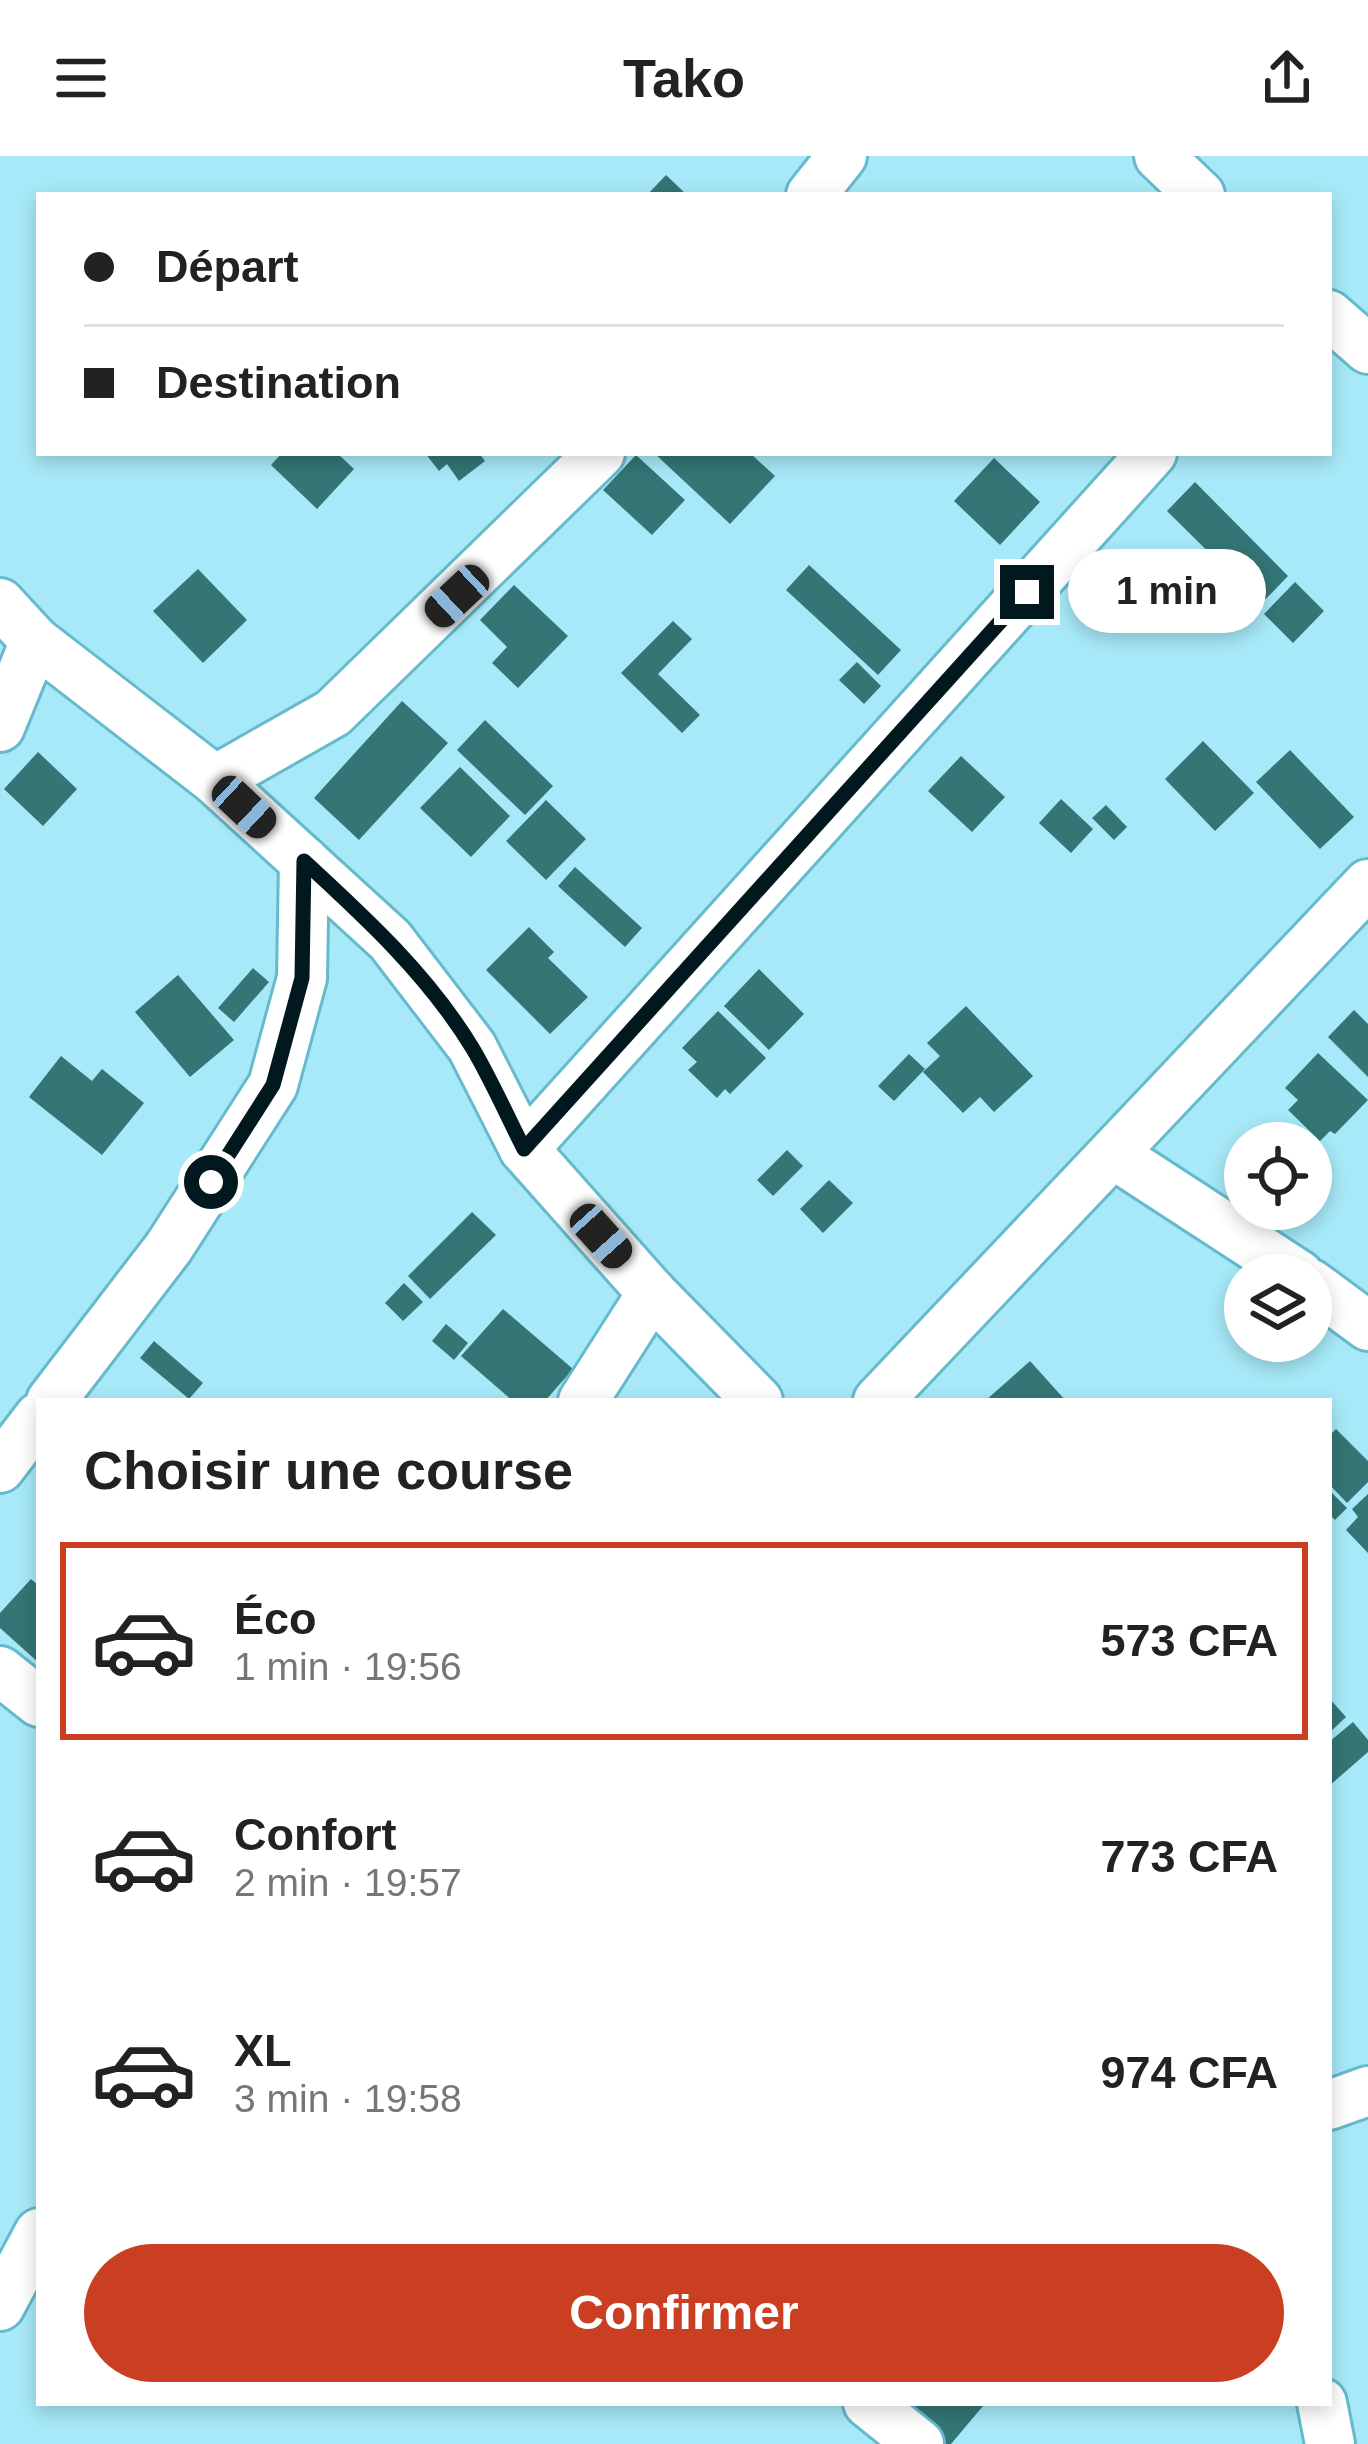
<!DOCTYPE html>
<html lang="fr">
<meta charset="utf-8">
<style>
:root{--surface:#fff;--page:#f2f2f2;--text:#222;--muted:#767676;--line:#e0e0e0;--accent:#ca3f21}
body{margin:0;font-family:Arial,sans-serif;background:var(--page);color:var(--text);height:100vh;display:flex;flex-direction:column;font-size:45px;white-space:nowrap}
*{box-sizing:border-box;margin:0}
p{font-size:39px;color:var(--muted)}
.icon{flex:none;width:66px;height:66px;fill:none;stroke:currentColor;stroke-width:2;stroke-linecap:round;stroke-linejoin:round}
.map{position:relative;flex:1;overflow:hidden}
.sheet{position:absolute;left:36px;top:1242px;width:1296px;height:1008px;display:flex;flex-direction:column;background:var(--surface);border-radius:0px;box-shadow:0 6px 18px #0003}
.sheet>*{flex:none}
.guide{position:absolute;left:36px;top:36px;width:1296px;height:264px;border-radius:0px;box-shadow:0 6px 18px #0003;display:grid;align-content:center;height:264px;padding:0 48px;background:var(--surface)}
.fabs{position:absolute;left:1224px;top:966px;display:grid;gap:24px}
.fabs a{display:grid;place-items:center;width:108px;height:108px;border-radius:50%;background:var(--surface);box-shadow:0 6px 18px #0003;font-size:60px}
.end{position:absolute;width:54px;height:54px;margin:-27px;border:15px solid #00181e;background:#fff;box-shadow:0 0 0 6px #fff}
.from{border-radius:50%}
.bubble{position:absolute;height:84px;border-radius:42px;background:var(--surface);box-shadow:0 6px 18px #0003;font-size:39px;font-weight:600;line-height:84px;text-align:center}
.car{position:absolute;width:36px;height:72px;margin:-36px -18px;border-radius:15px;box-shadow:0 0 9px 3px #0007;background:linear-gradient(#222 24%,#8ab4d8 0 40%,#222 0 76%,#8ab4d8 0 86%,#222 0)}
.guide b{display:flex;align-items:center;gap:42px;height:114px;font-size:45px}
.guide b+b{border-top:3px solid var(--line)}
.guide i{width:30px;height:30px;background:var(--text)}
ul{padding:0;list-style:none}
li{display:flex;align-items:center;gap:36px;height:198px;margin:0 24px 18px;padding:0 24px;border:6px solid transparent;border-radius:0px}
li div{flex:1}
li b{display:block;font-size:45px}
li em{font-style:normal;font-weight:600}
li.current{border-color:var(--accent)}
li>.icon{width:108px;height:108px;stroke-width:1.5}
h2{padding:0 48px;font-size:54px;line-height:144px}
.primary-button{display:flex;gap:24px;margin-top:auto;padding:24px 48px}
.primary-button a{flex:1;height:138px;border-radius:72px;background:var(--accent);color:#fff;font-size:48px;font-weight:600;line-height:138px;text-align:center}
header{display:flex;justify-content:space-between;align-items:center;height:156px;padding:0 48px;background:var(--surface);font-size:54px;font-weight:600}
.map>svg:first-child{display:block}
.building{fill:#337675}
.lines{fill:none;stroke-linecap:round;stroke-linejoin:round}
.minor-casing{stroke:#65bacd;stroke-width:54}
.minor{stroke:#fff;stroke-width:48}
.route{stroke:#00181e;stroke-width:15}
</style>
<header><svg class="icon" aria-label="menu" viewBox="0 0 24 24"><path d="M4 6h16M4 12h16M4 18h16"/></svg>Tako<svg class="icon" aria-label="share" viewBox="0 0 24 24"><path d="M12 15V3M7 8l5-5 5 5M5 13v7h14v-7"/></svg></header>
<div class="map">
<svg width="1368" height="2288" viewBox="0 0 1368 2288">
<rect width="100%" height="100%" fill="#a7e9f8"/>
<g class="building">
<path d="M666 19 687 39H647Z"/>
<path d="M282 297H337L354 313 317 353 271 309Z"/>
<path d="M425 297H479L485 305 459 325 447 308 439 315Z"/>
<path d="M654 297H750L775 320 730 368Z"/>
<path d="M636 299 685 344 652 379 603 334Z"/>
<path d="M994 302 1040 346 1000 389 954 345Z"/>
<path d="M1195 326 1288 420 1261 448 1167 355Z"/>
<path d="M809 409 901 494 878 519 786 434Z"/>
<path d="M198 413 247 464 203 507 153 455Z"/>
<path d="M1295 426 1324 455 1293 487 1264 458Z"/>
<path d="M514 429 568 480 518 532 492 507 507 491 480 464Z"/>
<path d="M673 465 692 483 658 518 700 559 682 577 621 517Z"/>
<path d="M857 506 881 530 864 548 839 524Z"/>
<path d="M402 545 448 587 359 684 314 642Z"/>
<path d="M485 564 553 630 525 659 457 594Z"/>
<path d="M1203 585 1254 637 1215 675 1165 623Z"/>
<path d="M1290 594 1354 661 1320 693 1256 626Z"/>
<path d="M38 596 77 633 43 670 4 633Z"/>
<path d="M961 600 1005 641 972 676 928 635Z"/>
<path d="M460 611 510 660 471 701 420 652Z"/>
<path d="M1061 643 1093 673 1071 697 1039 667Z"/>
<path d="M546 644 586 683 546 724 506 685Z"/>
<path d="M1106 649 1127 671 1114 684 1092 662Z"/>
<path d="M575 711 642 772 625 791 558 730Z"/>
<path d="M529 771 554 796 548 802 588 841 550 878 486 814Z"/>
<path d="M253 812 269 826 234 866 218 852Z"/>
<path d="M759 813 804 858 769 894 724 850Z"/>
<path d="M178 819 234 884 190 921 135 856Z"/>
<path d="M966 850 1033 920 994 956 980 941 963 957 923 916 940 900 927 887Z"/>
<path d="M1354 854 1368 868V921L1328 881Z"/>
<path d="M718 855 766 902 730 938 725 933 717 942 688 914 697 906 682 892Z"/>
<path d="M1318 897 1368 944 1335 978 1330 975 1320 985 1288 954 1298 944 1285 932Z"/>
<path d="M909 898 925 913 894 945 878 930Z"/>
<path d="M61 900 92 925 102 913 144 947 102 999 29 941Z"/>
<path d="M787 994 803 1010 773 1040 757 1024Z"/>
<path d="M829 1024 853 1047 823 1077 800 1053Z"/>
<path d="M472 1056 496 1079 430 1143 408 1120Z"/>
<path d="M404 1127 423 1146 403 1165 385 1147Z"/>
<path d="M503 1153 573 1213 545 1245H513L461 1200Z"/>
<path d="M446 1168 468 1187 454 1204 432 1185Z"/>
<path d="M154 1185 203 1227 189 1243 140 1202Z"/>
<path d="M1030 1205 1066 1245H985Z"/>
<path d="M1336 1273 1368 1305V1326L1347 1347 1329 1328V1280Z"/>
<path d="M1329 1334 1347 1352 1335 1364 1329 1358Z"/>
<path d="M1368 1338V1397L1346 1374 1358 1361 1352 1353Z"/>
<path d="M31 1423 39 1430V1507L0 1472V1457Z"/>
<path d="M1329 1542 1346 1561 1329 1577Z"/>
<path d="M1353 1566 1368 1584V1596L1329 1630V1586Z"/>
<path d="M886 2247H979L983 2250 951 2288H934Z"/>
</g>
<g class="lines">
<g class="minor-casing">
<g id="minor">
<path d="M1159 0 1200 39"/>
<path d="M811 39 842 0"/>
<path d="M1329 159 1368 193"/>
<path d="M0 447 35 485 215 624 390 784 472 891 524 993 652 1137 758 1245"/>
<path d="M0 571 35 485"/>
<path d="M215 624 333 557 600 297"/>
<path d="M524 993 1152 297"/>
<path d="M1113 998 1299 1119"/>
<path d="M1311 1128 1368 1170"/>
<path d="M51 1245 169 1091 273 929 302 822 304 705"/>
<path d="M583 1245 652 1137"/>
<path d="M878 1245 1368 728"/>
<path d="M0 1312 39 1261"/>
<path d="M0 1515 39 1546"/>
<path d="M1329 1949 1368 1935"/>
<path d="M0 2150 39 2077"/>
<path d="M868 2247 919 2288"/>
<path d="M1322 2247 1330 2288"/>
</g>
</g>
<use href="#minor" class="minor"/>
</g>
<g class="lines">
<path class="route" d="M211 1026 273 929 302 822 304 705C366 762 429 820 473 893 492 925 507 960 524 993L1027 436"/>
</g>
</svg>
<div class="fabs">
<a><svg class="icon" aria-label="locate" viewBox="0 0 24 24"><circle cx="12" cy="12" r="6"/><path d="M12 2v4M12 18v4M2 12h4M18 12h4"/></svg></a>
<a><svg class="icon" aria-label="layers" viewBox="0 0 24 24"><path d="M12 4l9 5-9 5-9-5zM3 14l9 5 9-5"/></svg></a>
</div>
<i class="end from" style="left:211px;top:1026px"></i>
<i class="end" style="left:1027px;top:436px"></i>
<div class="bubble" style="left:1068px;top:393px;width:198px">1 min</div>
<i class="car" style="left:457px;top:440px;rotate:227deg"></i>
<i class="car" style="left:244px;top:651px;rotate:133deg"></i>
<i class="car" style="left:601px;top:1080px;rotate:138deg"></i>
<div class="guide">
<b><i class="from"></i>Départ</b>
<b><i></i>Destination</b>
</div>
<section class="sheet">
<h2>Choisir une course</h2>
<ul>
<li class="current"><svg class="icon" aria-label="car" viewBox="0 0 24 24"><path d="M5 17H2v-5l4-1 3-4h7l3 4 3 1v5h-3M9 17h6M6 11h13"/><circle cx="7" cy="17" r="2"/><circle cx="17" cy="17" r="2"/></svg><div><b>Éco</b><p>1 min · 19:56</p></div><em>573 CFA</em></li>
<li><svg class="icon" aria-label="car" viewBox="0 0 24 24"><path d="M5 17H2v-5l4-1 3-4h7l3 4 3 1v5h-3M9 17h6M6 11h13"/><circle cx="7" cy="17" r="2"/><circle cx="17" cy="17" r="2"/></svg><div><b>Confort</b><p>2 min · 19:57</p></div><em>773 CFA</em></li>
<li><svg class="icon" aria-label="car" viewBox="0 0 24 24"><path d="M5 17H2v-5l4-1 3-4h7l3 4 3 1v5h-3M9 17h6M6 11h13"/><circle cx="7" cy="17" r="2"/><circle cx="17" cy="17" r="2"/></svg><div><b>XL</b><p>3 min · 19:58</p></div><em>974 CFA</em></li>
</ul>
<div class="primary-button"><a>Confirmer</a></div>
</section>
</div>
